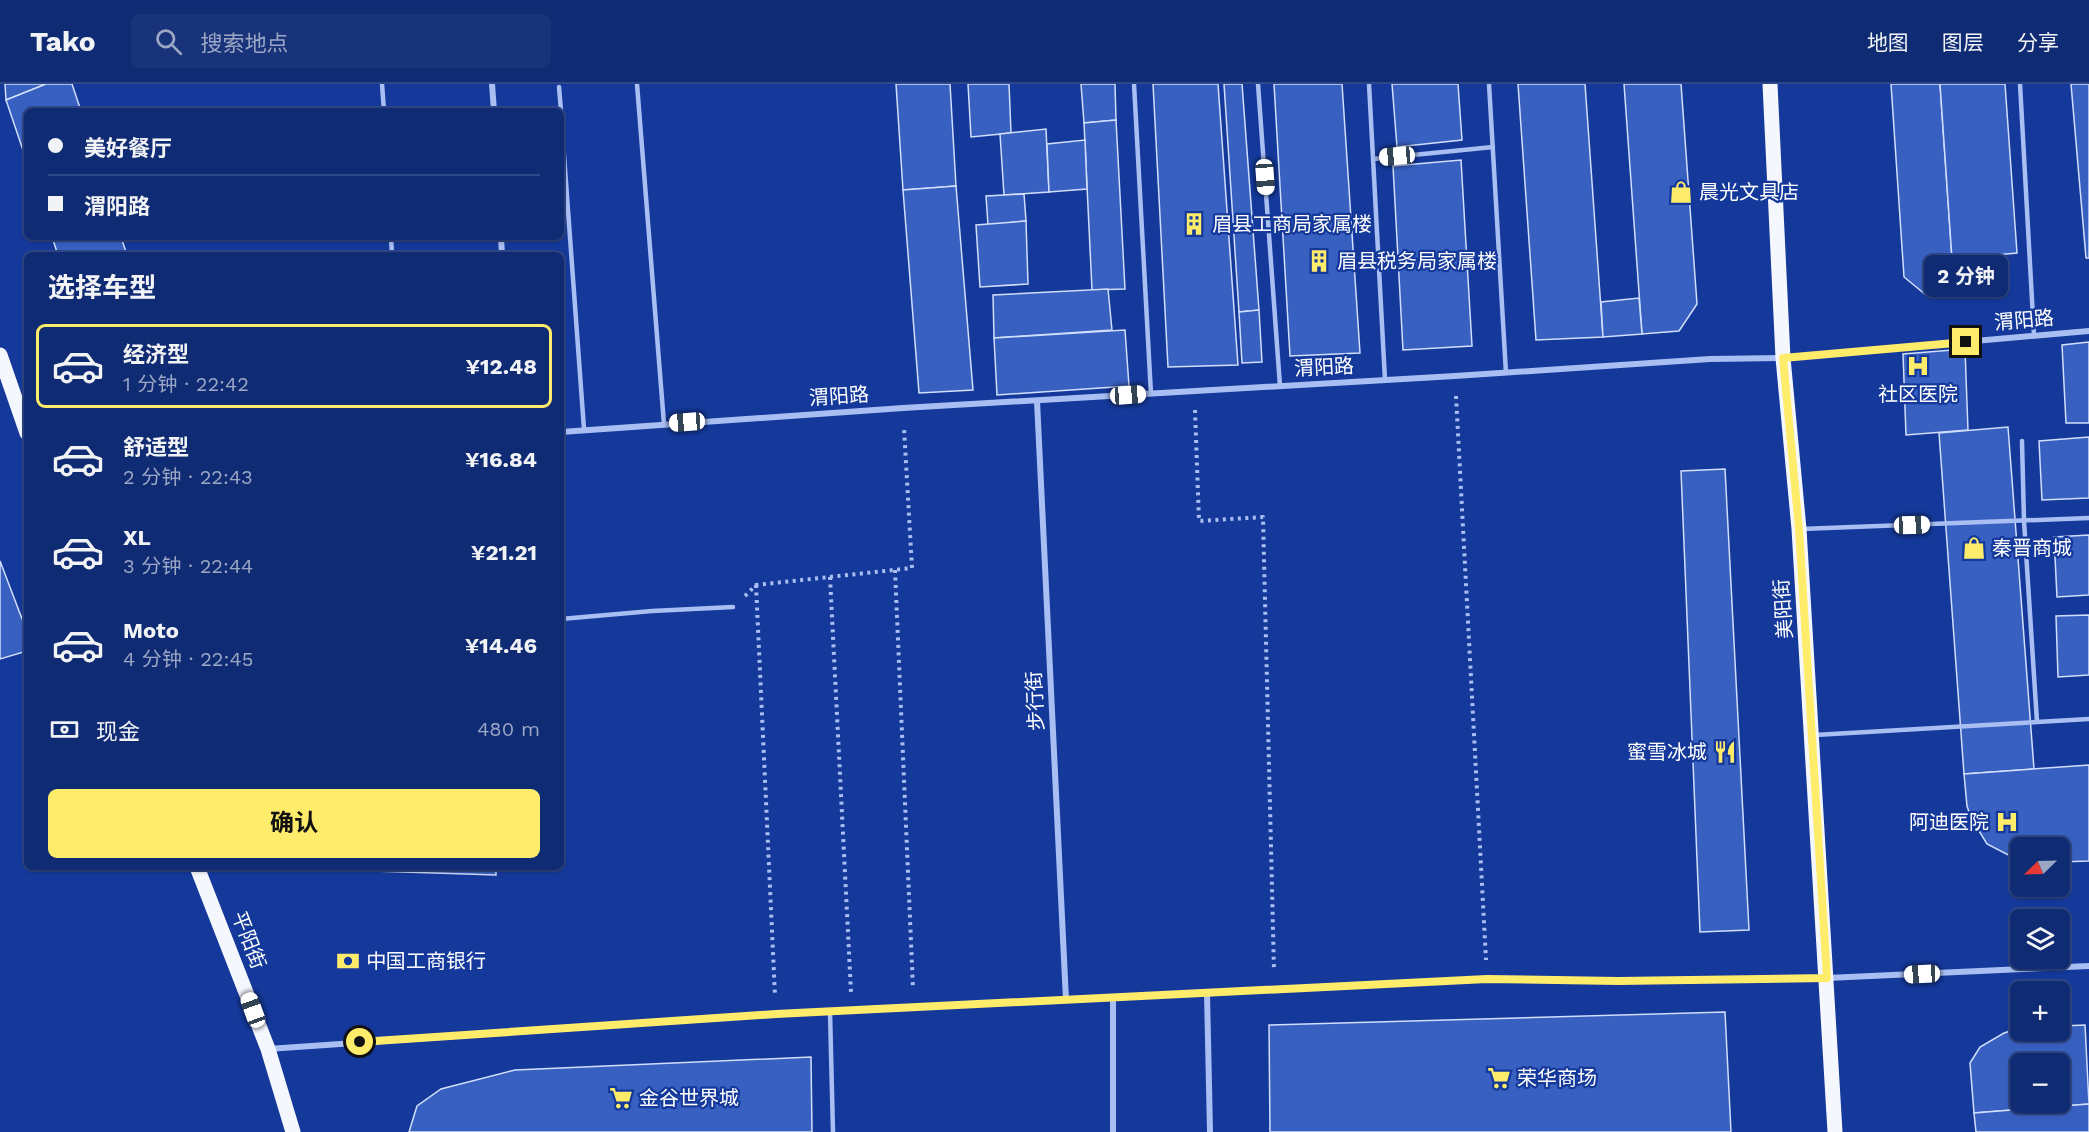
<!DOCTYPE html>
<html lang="zh">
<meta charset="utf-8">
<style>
:root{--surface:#0f2b74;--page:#183379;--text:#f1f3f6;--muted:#9ba7c5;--line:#2f4786;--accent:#ffec6b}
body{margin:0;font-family:"Work Sans","Noto Sans SC",sans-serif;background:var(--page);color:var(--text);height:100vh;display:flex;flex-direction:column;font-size:22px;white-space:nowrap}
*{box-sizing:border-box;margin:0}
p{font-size:20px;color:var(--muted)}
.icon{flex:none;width:33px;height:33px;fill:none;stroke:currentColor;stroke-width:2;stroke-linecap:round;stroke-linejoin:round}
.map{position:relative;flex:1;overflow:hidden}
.drawer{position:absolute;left:24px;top:168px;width:540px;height:618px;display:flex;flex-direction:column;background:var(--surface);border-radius:9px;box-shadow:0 2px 4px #0004,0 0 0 2px var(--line)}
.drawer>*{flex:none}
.top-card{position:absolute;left:24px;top:24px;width:540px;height:132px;border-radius:9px;box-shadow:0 2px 4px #0004,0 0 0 2px var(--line);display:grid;align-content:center;height:132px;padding:0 24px;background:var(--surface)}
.needle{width:39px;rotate:247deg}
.tools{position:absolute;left:2010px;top:753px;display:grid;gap:12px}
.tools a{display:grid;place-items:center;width:60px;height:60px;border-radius:9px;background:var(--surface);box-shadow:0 2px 4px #0004,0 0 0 2px var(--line);font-size:30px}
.end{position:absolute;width:27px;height:27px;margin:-14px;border:8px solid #ffec6b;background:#111;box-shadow:0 0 0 3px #111}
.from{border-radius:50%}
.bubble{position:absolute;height:42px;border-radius:9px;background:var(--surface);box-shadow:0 2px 4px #0004,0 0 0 2px var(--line);font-size:20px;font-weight:700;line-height:42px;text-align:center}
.car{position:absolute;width:18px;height:36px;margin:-18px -9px;border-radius:8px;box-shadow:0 0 4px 2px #0007;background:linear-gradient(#fff 24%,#345 0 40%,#fff 0 76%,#345 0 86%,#fff 0)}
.top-card b{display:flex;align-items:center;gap:21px;height:57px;font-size:22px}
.top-card b+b{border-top:2px solid var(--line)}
.top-card i{width:15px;height:15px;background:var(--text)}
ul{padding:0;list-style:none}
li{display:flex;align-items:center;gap:18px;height:84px;margin:0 12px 9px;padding:0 12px;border:3px solid transparent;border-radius:9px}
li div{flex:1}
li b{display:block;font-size:22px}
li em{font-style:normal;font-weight:700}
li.current{border-color:var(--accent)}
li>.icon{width:54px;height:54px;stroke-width:1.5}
h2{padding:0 24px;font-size:27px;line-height:72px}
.pay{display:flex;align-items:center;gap:15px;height:66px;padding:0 24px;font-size:22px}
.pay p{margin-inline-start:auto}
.primary-button{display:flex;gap:12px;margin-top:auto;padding:12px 24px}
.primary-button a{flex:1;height:69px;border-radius:9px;background:var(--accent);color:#111;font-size:24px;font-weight:700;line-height:69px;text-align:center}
header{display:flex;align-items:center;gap:36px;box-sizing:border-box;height:84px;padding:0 30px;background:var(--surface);border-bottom:2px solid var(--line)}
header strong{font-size:28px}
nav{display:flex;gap:33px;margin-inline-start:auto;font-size:21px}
.search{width:420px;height:54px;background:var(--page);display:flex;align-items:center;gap:15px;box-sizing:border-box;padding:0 21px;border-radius:9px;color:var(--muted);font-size:22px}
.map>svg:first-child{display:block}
.building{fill:#3860c1;stroke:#d1defd;stroke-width:1.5;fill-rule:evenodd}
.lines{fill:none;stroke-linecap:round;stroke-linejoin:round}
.path{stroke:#a9bff3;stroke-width:4;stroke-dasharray:3 4.5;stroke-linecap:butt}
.lane{stroke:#a9bff3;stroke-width:4.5}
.street{stroke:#a9bff3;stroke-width:6}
.primary{stroke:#f5f7ff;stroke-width:15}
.route{stroke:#ffec6b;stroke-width:8}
.labels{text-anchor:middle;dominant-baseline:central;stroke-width:4.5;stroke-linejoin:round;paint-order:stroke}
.poi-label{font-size:20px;fill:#fff;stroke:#14399b;text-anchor:start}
.street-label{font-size:20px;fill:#fff;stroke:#14399b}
</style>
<header>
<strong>Tako</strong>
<div class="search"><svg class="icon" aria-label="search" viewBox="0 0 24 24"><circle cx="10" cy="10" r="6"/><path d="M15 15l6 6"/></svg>搜索地点</div>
<nav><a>地图</a><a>图层</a><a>分享</a></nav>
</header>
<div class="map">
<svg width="2089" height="1048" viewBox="0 0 2089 1048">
<rect width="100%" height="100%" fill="#14399b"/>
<g class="building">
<path d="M5 0H46L6 16Z"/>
<path d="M46 0H72L81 27H27V78L6 16Z"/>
<path d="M896 0H950L956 102 903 106Z"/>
<path d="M968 0H1009L1011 49 971 53Z"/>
<path d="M1081 0H1115L1116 36 1084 39Z"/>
<path d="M1153 0H1218L1238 281 1168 283Z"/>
<path d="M1224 0H1242L1259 226 1239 228Z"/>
<path d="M1274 0H1342L1360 269 1290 272Z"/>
<path d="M1392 0H1458L1462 56 1397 63Z"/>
<path d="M1518 0H1585L1603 253 1536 256Z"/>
<path d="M1624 0H1681L1697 220 1679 247 1642 250Z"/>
<path d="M1891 0H1940L1952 175 1999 170 2000 207 1926 211 1904 193Z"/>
<path d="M1940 0H2005L2017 169 1952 175Z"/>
<path d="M2071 0H2089V174H2086Z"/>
<path d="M1116 36 1125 205 1092 206 1084 39Z"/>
<path d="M1046 45 1049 108 1004 111 1000 50Z"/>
<path d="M1085 56 1087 105 1049 108 1047 60Z"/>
<path d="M1461 76 1472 262 1403 266 1393 82Z"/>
<path d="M956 102 973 306 919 309 903 106Z"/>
<path d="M1024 110 1026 137 988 141 986 112Z"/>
<path d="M1026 137 1028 200 980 203 976 141Z"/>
<path d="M52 153H121L127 171H58Z"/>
<path d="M1108 205 1112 246 994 254 993 211Z"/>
<path d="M1639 214 1642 250 1603 253 1601 218Z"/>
<path d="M1259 226 1262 278 1242 279 1239 228Z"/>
<path d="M1125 246 1129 302 997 311 994 254Z"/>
<path d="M2089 258V339H2066L2062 261Z"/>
<path d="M1965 265 1968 346 1906 351 1903 270Z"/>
<path d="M2008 343 2034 685 1964 690 1939 349Z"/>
<path d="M2089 353V414L2042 416 2039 357Z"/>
<path d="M1725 385 1749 846 1700 848 1681 387Z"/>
<path d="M2089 451V511L2057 513 2054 453Z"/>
<path d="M0 477 27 548V567L0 575Z"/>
<path d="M2089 531V591L2058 593 2056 532Z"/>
<path d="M2089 681V777L2060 778V764H2020V777L1987 760 1971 734 1967 722 1964 690Z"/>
<path d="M310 783H496V791L310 785Z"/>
<path d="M1725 928 1731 1048H1270L1269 941Z"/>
<path d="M2085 941 2089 1020 1974 1029 1970 979 1980 963 2004 949 2020 944V946H2060V942ZM2020 980H2060V1018H2020Z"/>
<path d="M811 973 812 1048H409L417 1022 441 1005 515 986Z"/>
<path d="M2089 1020V1048H1976L1974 1029Z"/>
</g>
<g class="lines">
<g class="path">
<path d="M1456 312 1486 876"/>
<path d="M1195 326 1199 437 1263 433 1274 887"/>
<path d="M895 486 913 905"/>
<path d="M830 493 851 908"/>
<path d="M756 501 775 912"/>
<path d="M745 512 756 501 912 484 904 344"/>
</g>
<g class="lane">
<path d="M382 0 384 27"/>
<path d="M637 0 664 340"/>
<path d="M1134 0 1151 310"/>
<path d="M1258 0 1280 302"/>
<path d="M1369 0 1385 296"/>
<path d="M1489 0 1506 289"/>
<path d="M2020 0 2034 252"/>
<path d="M559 3 561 27"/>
<path d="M561 30 584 345"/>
<path d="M1373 75 1493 63"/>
<path d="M391 153 392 171"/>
<path d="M2022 357 2024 437 2037 638 2089 635"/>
<path d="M1801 445 2089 434"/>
<path d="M561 535 652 527 733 523"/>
<path d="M1815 651 2037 638"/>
<path d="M830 928 833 1048"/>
</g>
<g class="street">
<path d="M492 0 494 27"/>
<path d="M501 153 502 171"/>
<path d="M1037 317 1066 916"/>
<path d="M561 348 903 324 1455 292 1710 275 1783 274 2089 247"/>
<path d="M1207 909 1210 1048"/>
<path d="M1113 914V1048"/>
<path d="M268 965 776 930 1487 895 1618 897 1827 894 2089 882"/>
</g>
<g class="primary">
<path d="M1770 0 1783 274 1799 445 1835 1048"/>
<path d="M0 271 27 349"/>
<path d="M197 783 268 965 293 1048"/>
</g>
</g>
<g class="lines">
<path class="route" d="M360 958 776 930 1487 895 1618 897 1827 894 1799 445 1783 274 1966 258"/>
</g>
<defs>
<g id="shop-bare" transform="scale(1.8)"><path d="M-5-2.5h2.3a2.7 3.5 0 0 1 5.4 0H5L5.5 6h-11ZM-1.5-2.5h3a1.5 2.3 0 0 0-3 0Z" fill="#ffec6b" stroke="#14399b" stroke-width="2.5" paint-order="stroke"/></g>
<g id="building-bare" transform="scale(1.8)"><path d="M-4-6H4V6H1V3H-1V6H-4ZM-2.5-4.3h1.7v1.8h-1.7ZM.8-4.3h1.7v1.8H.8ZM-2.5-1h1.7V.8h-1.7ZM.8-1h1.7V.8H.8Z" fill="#ffec6b" stroke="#14399b" stroke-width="2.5" paint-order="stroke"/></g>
<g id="hospital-bare" transform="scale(1.8)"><path d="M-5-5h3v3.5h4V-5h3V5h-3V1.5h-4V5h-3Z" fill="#ffec6b" stroke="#14399b" stroke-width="2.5" paint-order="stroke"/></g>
<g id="restaurant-bare" transform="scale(1.8)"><path d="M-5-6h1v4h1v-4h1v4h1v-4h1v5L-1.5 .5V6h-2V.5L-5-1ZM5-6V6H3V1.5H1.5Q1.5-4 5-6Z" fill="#ffec6b" stroke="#14399b" stroke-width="2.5" paint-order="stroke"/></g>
<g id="bank-bare" transform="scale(1.8)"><path d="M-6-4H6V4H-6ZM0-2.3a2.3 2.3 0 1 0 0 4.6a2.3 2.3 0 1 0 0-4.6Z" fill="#ffec6b" stroke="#14399b" stroke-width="2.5" paint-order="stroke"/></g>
<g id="supermarket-bare" transform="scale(1.8)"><path d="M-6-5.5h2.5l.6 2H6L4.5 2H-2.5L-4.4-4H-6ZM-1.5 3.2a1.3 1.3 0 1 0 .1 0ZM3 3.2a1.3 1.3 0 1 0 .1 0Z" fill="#ffec6b" stroke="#14399b" stroke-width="2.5" paint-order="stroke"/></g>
</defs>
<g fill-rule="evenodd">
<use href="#shop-bare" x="1681" y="108"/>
<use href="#building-bare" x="1194" y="140"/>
<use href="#building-bare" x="1319" y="177"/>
<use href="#hospital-bare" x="1918" y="282"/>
<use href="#shop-bare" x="1974" y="464"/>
<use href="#restaurant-bare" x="1725" y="668"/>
<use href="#hospital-bare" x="2007" y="738"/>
<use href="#bank-bare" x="348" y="877"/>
<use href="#supermarket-bare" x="1499" y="994"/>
<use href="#supermarket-bare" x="621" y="1014"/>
</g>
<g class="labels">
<g class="poi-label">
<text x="1699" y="108">晨光文具店</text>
<text x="1212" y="140">眉县工商局家属楼</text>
<text x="1337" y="177">眉县税务局家属楼</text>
<text x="1918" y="310" text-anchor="middle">社区医院</text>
<text x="1992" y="464">秦晋商城</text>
<text x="1707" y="668" text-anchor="end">蜜雪冰城</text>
<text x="1989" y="738" text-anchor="end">阿迪医院</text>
<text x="366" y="877">中国工商银行</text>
<text x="1517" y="994">荣华商场</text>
<text x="639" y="1014">金谷世界城</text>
</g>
<g class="street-label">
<text transform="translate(2024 236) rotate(-5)">渭阳路</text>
<text transform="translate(1324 283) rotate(-3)">渭阳路</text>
<text transform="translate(839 312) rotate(-4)">渭阳路</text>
<text transform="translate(1783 525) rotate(-94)">美阳街</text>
<text transform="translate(1035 617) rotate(-93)">步行街</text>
<text transform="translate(249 856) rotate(69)">平阳街</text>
</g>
</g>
</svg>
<div class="tools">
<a><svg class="needle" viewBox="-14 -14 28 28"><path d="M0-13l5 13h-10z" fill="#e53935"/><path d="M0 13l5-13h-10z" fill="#9ba7c5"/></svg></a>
<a><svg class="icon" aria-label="layers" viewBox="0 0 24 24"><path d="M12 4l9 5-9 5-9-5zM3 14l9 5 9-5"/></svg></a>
<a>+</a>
<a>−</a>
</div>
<i class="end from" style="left:360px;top:958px"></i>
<i class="end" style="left:1966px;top:258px"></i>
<div class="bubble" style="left:1924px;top:171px;width:84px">2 分钟</div>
<i class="car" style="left:1397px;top:72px;rotate:265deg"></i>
<i class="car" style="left:1265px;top:93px;rotate:176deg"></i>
<i class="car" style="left:1128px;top:311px;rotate:86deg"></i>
<i class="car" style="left:687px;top:338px;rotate:266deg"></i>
<i class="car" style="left:1912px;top:441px;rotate:88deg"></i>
<i class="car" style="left:1922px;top:890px;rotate:267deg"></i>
<i class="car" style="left:253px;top:926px;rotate:340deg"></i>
<div class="top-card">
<b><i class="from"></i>美好餐厅</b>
<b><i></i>渭阳路</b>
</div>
<section class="drawer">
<h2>选择车型</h2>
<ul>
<li class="current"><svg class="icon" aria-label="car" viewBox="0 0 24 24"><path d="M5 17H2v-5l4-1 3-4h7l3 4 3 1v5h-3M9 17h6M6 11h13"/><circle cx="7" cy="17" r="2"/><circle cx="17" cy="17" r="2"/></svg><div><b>经济型</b><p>1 分钟 · 22:42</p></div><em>¥12.48</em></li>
<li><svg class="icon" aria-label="car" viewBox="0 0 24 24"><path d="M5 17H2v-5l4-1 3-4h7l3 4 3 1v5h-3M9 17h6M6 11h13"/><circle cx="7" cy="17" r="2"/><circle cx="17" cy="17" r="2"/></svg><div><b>舒适型</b><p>2 分钟 · 22:43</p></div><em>¥16.84</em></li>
<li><svg class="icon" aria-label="car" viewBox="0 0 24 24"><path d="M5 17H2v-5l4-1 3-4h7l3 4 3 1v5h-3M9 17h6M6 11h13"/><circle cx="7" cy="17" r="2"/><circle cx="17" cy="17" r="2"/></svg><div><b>XL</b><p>3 分钟 · 22:44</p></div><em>¥21.21</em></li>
<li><svg class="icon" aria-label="car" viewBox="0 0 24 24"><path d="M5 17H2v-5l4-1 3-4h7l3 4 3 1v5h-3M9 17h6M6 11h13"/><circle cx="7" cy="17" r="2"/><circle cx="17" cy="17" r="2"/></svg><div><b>Moto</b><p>4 分钟 · 22:45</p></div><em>¥14.46</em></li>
</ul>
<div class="pay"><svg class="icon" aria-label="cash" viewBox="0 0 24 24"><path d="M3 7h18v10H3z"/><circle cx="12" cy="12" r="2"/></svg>现金<p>480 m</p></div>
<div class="primary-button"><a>确认</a></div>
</section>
</div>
